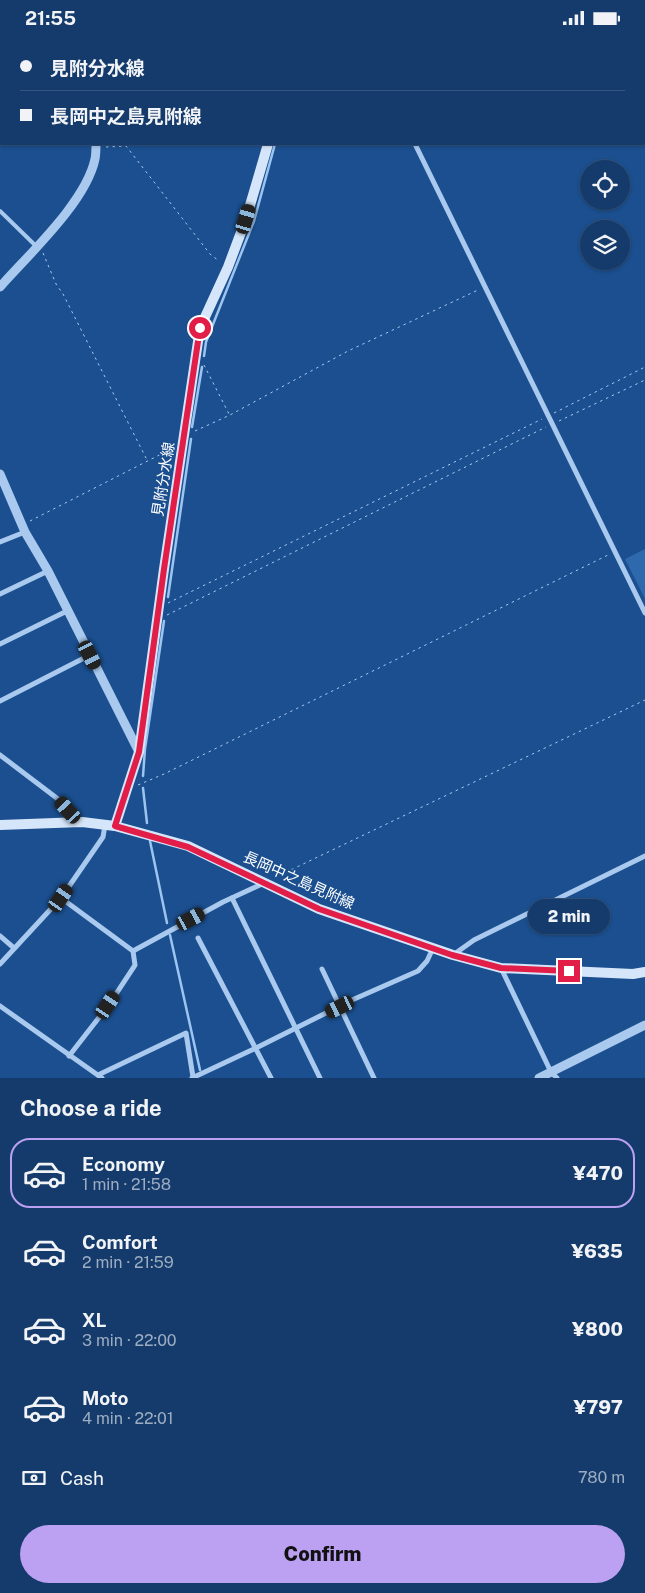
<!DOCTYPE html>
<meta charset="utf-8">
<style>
:root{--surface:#143b6b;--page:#1d4271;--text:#f1f3f6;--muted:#9dadc1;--line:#33557e;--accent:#bca0f2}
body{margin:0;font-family:"Public Sans","Noto Sans JP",sans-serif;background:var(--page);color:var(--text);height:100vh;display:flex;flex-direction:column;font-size:19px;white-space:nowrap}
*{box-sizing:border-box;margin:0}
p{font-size:16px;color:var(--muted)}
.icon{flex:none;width:28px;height:28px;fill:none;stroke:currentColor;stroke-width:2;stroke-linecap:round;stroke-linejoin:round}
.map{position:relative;height:1043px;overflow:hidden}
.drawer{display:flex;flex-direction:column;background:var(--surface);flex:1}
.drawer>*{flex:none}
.hud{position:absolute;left:0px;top:0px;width:645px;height:110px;box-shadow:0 1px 4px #0004,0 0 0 1px var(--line);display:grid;align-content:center;height:110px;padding:0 20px;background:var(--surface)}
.fabs{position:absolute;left:580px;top:125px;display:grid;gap:10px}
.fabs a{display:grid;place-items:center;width:50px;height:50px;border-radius:50%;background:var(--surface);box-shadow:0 1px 4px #0004,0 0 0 1px var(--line);font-size:25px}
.end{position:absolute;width:22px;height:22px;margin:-11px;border:6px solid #e11d48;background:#fff;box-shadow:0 0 0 2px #fff}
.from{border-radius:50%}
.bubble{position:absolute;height:35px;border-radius:18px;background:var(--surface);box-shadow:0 1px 4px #0004,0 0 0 1px var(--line);font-size:16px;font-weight:800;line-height:35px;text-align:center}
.car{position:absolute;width:15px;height:30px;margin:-15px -8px;border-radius:6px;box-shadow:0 0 4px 1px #0007;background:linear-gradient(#222 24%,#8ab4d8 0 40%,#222 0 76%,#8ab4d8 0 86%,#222 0)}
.hud b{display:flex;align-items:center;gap:18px;height:48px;font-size:19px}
.hud b+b{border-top:1px solid var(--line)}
.hud i{width:12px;height:12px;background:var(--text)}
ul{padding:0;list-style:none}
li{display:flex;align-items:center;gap:15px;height:70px;margin:0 10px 8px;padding:0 10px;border:2px solid transparent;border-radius:20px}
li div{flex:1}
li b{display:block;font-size:19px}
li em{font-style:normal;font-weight:800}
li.selected{border-color:var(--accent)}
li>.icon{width:45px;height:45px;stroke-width:1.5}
h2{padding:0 20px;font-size:22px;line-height:60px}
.pay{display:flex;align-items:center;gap:12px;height:55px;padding:0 20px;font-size:19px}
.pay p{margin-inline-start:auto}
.cta{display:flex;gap:10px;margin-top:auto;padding:10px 20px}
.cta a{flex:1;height:58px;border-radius:30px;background:var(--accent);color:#111;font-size:20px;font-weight:800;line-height:58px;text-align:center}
.status{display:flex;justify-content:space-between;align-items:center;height:35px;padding:0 25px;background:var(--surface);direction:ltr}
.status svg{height:14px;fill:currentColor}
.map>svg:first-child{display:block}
.garden{fill:#2e69ad}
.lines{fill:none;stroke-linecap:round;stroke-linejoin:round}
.stream{stroke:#9cc4f0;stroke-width:2.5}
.path{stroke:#a9c9ee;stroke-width:1;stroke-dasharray:2.5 4;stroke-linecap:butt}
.service{stroke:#a9c9ee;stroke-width:4}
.minor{stroke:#a9c9ee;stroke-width:5}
.tertiary{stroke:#a9c9ee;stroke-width:9}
.secondary{stroke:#d6e6fa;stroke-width:10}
.route{stroke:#e11d48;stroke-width:6}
.labels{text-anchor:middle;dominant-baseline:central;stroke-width:4;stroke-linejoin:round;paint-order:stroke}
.street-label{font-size:15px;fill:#fff;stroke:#1b4f8f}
</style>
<div class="status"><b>21:55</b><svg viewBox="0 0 49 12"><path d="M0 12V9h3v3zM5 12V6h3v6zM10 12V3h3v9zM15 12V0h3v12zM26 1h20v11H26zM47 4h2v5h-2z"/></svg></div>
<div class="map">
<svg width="645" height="1043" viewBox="0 0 645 1043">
<rect width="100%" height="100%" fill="#1b4f8f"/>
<path class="garden" d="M645 514V564L625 524Z"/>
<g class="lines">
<g class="stream">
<path d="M296 1V0"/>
<path d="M204 321 206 307 254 186 275 109"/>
<path d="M192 392 202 332"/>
<path d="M168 562 191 404"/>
<path d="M143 741 145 714 164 586"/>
<path d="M143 753 147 788"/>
<path d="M150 806 167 888"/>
<path d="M170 900 200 1035"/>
</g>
<g class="path">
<path d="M633 0 634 1"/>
<path d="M644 22 645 24"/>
<path d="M106 112 126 111 210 219 219 226"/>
<path d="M43 218 56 249 63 259 147 425"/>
<path d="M204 330 229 379"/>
<path d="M554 378 645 332"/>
<path d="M559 386 645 345"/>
<path d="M195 396 230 380 348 316 478 255"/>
<path d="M30 486 173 413"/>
<path d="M168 568 542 384"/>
<path d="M167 580 546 392"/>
<path d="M138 750 164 739 608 520"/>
<path d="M274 843 645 665"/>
</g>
<path class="service" d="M0 176 37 212"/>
<g class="minor">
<path d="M361 0 362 1"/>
<path d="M415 109 645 578"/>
<path d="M0 507 25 497"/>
<path d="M0 559 48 536"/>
<path d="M0 609 67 576"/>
<path d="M0 666 90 620"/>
<path d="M0 720 58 764 79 787"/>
<path d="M61 863 133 916 135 930 108 971 69 1021"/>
<path d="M232 863 320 1043"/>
<path d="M0 901 14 913"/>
<path d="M198 903 271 1043"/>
<path d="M133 916 223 867 264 848"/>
<path d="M453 920 474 905 645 821"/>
<path d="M0 929 61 863 103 802 105 790"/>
<path d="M501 933 551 1037 557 1043"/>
<path d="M322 934 374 1043"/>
<path d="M0 971 102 1043"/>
<path d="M98 1040 186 998 193 1042"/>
<path d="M192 1043 256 1013 352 965 418 936 427 926 433 913"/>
</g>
<g class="tertiary">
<path d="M153 1 155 0"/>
<path d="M0 252C29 219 86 167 95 124 96 119 96 114 96 109"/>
<path d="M0 439 25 497 48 536 139 717"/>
<path d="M539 1043 645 990"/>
</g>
<g class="secondary">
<path d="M287 1 288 0"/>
<path d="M0 790 82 787 115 791 188 811 319 874 453 920 501 933 633 939 645 937"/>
<path d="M115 791 139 717 164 534 200 293 228 232 246 184 268 109"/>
</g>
</g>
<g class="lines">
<path class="route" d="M200 293 164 534 139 717 115 791 188 812 319 874 452 920 501 933 569 936"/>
</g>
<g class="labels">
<g class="street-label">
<text transform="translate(163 444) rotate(-81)">見附分水線</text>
<text transform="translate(299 845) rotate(24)">長岡中之島見附線</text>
</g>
</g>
</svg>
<div class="fabs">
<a><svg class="icon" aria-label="locate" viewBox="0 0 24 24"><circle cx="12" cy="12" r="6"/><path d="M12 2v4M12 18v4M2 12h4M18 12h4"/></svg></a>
<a><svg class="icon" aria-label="layers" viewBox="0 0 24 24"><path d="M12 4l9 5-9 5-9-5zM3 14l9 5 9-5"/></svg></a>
</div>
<i class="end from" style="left:200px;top:293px"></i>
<i class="end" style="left:569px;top:936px"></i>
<div class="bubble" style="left:528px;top:864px;width:82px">2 min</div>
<i class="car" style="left:246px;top:184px;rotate:17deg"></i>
<i class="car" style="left:90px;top:620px;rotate:153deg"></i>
<i class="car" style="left:68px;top:775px;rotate:318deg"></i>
<i class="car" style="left:61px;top:863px;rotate:35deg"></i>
<i class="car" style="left:191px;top:884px;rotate:62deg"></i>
<i class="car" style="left:108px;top:970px;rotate:34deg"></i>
<i class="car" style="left:340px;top:972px;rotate:244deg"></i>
<div class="hud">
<b><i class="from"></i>見附分水線</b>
<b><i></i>長岡中之島見附線</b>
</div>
</div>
<section class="drawer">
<h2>Choose a ride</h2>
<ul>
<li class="selected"><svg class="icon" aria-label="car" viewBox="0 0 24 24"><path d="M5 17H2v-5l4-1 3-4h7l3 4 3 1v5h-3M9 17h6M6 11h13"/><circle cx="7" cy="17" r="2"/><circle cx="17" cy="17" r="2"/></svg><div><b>Economy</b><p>1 min · 21:58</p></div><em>¥470</em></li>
<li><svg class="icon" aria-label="car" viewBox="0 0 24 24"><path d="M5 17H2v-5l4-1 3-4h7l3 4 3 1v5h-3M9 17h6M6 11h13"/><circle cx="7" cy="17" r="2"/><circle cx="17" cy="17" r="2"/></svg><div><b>Comfort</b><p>2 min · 21:59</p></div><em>¥635</em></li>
<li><svg class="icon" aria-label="car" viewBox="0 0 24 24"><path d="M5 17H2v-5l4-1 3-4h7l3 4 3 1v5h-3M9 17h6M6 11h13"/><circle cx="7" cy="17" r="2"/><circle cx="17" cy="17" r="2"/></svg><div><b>XL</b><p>3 min · 22:00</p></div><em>¥800</em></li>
<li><svg class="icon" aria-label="car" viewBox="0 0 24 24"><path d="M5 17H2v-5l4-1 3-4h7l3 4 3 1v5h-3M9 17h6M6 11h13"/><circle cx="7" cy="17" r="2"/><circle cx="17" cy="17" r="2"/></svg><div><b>Moto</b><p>4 min · 22:01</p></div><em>¥797</em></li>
</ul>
<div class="pay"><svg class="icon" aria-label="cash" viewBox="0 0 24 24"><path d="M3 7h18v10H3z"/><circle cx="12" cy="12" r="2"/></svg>Cash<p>780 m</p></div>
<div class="cta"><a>Confirm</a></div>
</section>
